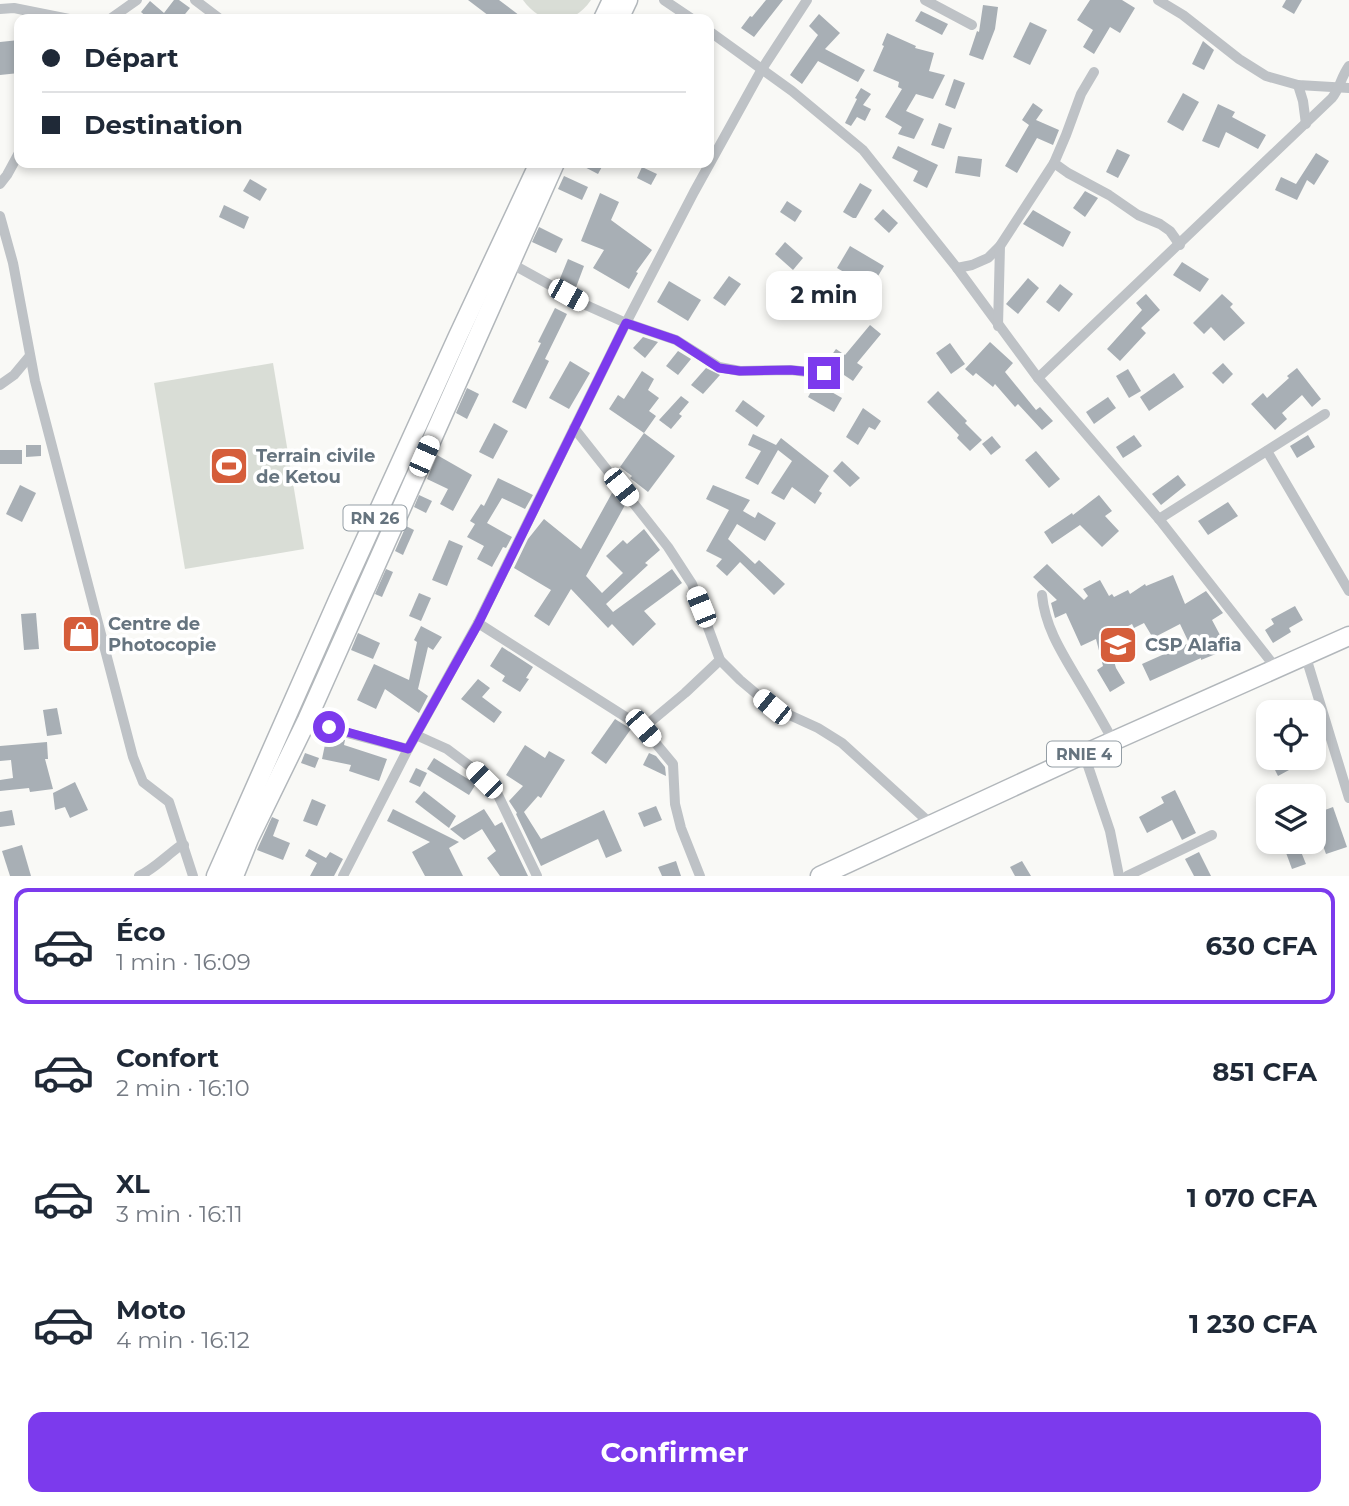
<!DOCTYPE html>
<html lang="fr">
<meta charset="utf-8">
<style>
:root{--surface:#fff;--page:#f2f2f3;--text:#1f2937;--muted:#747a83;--line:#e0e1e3;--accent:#7c3aed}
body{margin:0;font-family:Montserrat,sans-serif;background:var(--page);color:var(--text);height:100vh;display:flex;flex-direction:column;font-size:26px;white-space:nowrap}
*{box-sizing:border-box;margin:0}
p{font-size:23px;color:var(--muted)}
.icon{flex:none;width:38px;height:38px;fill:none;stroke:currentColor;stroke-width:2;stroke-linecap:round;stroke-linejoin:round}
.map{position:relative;height:876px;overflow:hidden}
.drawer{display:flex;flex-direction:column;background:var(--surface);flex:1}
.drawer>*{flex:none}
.guide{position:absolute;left:14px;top:14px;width:700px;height:154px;border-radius:14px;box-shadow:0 4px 10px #0003;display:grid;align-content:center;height:154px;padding:0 28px;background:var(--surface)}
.controls{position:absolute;left:1256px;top:700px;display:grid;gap:14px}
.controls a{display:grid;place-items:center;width:70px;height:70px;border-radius:14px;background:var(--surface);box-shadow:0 4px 10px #0003;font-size:35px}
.end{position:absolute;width:32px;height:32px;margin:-16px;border:9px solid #7c3aed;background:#fff;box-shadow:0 0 0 4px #fff}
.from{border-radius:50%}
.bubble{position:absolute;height:49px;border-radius:14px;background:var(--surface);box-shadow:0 4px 10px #0003;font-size:23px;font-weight:700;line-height:49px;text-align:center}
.car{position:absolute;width:21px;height:42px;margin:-21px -10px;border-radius:9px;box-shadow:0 0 5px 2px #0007;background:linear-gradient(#fff 24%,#345 0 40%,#fff 0 76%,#345 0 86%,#fff 0)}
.guide b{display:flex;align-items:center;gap:24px;height:66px;font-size:26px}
.guide b+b{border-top:2px solid var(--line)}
.guide i{width:18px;height:18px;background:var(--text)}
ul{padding:12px 0 0;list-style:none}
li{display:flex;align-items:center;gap:21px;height:116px;margin:0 14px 10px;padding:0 14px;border:4px solid transparent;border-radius:14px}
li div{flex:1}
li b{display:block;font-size:26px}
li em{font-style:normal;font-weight:700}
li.active{border-color:var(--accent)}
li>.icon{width:63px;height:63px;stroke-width:1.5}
.action{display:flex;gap:14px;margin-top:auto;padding:14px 28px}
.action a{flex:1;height:80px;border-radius:14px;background:var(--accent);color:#fff;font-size:28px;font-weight:700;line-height:80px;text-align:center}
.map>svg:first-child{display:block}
.green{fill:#d9ddd6}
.building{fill:#a8afb5}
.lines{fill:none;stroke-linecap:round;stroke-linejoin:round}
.primary-casing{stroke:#b2b7bb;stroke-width:21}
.street{stroke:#bec2c6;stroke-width:10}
.primary{stroke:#fff;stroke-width:18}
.route{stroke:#7c3aed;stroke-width:9}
.labels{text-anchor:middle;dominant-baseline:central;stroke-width:7;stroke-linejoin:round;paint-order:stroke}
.shield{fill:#fff;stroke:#949ea5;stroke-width:2}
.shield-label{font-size:16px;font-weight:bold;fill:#66747f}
.poi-label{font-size:18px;font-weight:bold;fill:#66747f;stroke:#fff;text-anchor:start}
</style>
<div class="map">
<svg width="1349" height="876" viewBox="0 0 1349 876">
<rect width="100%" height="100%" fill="#f9f9f6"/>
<g class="green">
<path d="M523 0H591C573 27 542 27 523 0Z"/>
<path d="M273 363 304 549 185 569 154 383Z"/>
</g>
<g class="building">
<path d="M174 0H179L190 8 181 19H149L141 12 150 1 164 13Z"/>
<path d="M468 0H499L524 19H493Z"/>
<path d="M766 0H783L754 37 741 28 750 16 752 17Z"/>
<path d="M1090 0H1122L1135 8 1120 33 1110 27 1094 54 1083 47 1093 30 1077 20Z"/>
<path d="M1286 0H1302L1294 14 1282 7Z"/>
<path d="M983 5 998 7 995 29 983 60 969 55 977 31 979 32Z"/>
<path d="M921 11 948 24 942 35 915 21Z"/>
<path d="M819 14 840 33 825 49 865 70 858 82 818 61 802 84 790 75 818 35 809 26Z"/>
<path d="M1030 22 1047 30 1030 65 1013 57Z"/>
<path d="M887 33 916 46 915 48 934 53 929 71 945 75 933 99 916 94 906 111 924 119 914 139 898 134 902 127 885 117 902 89 898 87 899 82 873 71 884 46 882 45Z"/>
<path d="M19 40V73L0 75V42Z"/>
<path d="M1203 41 1214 50 1204 70 1192 64Z"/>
<path d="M954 79 965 83 955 109 945 105Z"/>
<path d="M861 88 871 94 863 105 871 109 865 121 857 117 851 126 845 123 857 99 855 98Z"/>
<path d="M1183 93 1199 102 1183 131 1167 122Z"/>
<path d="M1033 103 1043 110 1036 120 1059 130 1053 145 1037 138 1017 173 1005 166 1029 125 1022 120Z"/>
<path d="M1218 104 1235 112 1232 117 1266 135 1258 149 1226 132 1219 148 1202 141Z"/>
<path d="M939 123 952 128 944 149 931 145Z"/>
<path d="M898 146 938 165 927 188 913 181 918 171 892 158Z"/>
<path d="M1117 149 1130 155 1118 178 1106 172Z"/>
<path d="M1316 153 1329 161 1314 185 1307 180 1297 200 1275 190 1281 177 1296 184Z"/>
<path d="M958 156 982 159 980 177 955 173Z"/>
<path d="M577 163H604L598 174Z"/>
<path d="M642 167 657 174 651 185 637 178Z"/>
<path d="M564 176 588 187 582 200 558 189Z"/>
<path d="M250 179 267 189 260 201 243 191Z"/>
<path d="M860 183 872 190 856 218H853L843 212Z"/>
<path d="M1085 191 1098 198 1085 217 1073 208Z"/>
<path d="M600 193 619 202 611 220 652 250 636 272 638 273 629 289 593 268 604 250 581 241Z"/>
<path d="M787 201 802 211 795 222 780 212Z"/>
<path d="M224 205 249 217 244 229 219 217Z"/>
<path d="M883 209 898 223 889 233 874 219Z"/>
<path d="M1033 210 1071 232 1063 247 1023 224Z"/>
<path d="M539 227 563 239 556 253 532 242Z"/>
<path d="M785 242 803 258 793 270 775 254Z"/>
<path d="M850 246 884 266 871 288 837 268Z"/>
<path d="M568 259 584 266 575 290 559 281Z"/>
<path d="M1182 262 1209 279 1200 292 1173 275Z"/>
<path d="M729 276 741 284 725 306 713 298Z"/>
<path d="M1028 278 1039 288 1018 314 1006 304Z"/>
<path d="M669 281 701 300 688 321 657 302Z"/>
<path d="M1060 284 1073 294 1059 312 1046 302Z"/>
<path d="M1146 294 1160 310 1141 328 1146 333 1120 361 1107 349 1142 310 1136 303Z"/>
<path d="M1222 294 1233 304 1230 307 1245 323 1224 341 1211 327 1204 334 1193 323Z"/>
<path d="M555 308 567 314 545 359 549 361 526 409 512 402 541 343 538 342Z"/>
<path d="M870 325 881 334 857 363 863 367 853 381 826 363 836 349 845 355Z"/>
<path d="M643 337 658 342 645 358 633 348Z"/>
<path d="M990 342 1013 363 1005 372 1036 410 1040 407 1053 421 1042 430 1018 404 1015 407 995 384 993 387 976 373 973 376 965 369Z"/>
<path d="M950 343 965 364 951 374 936 353Z"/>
<path d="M678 351 691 359 678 375 666 366Z"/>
<path d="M570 361 590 373 569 409 549 398Z"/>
<path d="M1223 363 1233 374 1223 384 1212 373Z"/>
<path d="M706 368 720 375 703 394 691 385Z"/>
<path d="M1297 368 1321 399 1312 407 1302 395 1282 413 1287 419 1275 430 1251 404 1263 393 1267 398 1289 378 1287 376Z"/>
<path d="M1128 369 1141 391 1129 398 1116 376Z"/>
<path d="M642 371 654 379 648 390 659 398 649 411 656 416 644 433 675 456 648 492 630 478 632 476 620 467 644 433 609 409 618 395 624 399Z"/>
<path d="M1174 373 1184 387 1149 411 1140 397Z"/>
<path d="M816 383 842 398 834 412 808 397Z"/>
<path d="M467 388 479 394 467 419 456 413Z"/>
<path d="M938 391 967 421 965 423 982 440 970 451 957 438 959 435 927 402Z"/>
<path d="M681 396 689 402 679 414 682 416 671 429 659 420Z"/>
<path d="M1108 397 1116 408 1094 424 1086 412Z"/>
<path d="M743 400 765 416 757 427 735 411Z"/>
<path d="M863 408 881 421 875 430 869 427 858 445 846 437Z"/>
<path d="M494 423 508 431 493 459 479 452Z"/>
<path d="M753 434 776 445 781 438 829 476 819 491 822 493 815 504 792 487 784 500 771 493 792 461 778 450 758 485 745 478 761 451 748 445Z"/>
<path d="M1134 435 1142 446 1123 458 1116 447Z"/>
<path d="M1308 435 1315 447 1297 458 1290 446Z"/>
<path d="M992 436 1001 447 991 455 982 444Z"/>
<path d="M26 445H41V456L26 457Z"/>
<rect x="0" y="450" width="22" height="14"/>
<path d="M1036 451 1060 479 1049 488 1025 460Z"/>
<path d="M437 455 472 475 453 511 440 504 448 489 427 479Z"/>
<path d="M842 461 860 478 850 487 833 471Z"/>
<path d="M1178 475 1186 485 1161 505 1152 494Z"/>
<path d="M498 478 533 495 525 509 502 498 487 523 512 537 506 548 503 547 492 567 477 559 484 546 467 537 475 524 470 521 481 504 484 506Z"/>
<path d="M20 485 36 493 22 522 6 514Z"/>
<path d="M713 485 750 500 743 511 755 518 758 512 776 523 765 541 737 524 728 539 755 564 759 560 785 584 774 595 740 562 727 576 716 566 722 559 706 551 729 510 706 499Z"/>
<path d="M612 493 617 496 625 505 586 576 602 593 623 573 606 556 623 540 627 544 644 529 660 550 645 563 648 565 606 604 613 612 672 569 682 583 644 611 656 624 633 646 612 624 608 628 571 589 549 626 534 616 551 590 514 568 528 539 544 519 581 549Z"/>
<path d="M419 495 432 501 426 513 414 507Z"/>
<path d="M1099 495 1112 511 1105 516 1119 531 1102 547 1080 525 1052 544 1044 532 1072 513 1073 515Z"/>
<path d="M1228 502 1238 516 1208 535 1198 521Z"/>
<path d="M406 526 414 530 403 555 395 551Z"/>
<path d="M449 540 463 546 447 586 432 580Z"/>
<path d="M1047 564 1084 600 1088 596 1083 589 1100 580 1109 596 1112 594 1114 597 1128 590 1130 594 1145 584 1146 586 1173 575 1185 604 1206 591 1223 613 1212 620 1220 635 1221 634 1228 649 1201 660V658L1150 681 1142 664 1189 643 1180 624 1153 638 1144 623 1134 628 1132 624 1107 637 1116 668 1125 683 1110 692 1097 670 1103 666 1096 639 1081 646 1066 613 1055 618 1051 603 1057 600 1033 577Z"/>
<path d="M386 569 393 572 382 597 375 594Z"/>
<path d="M419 593 431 598 421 621 409 616Z"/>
<path d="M1295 606 1303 620 1289 628 1291 632 1273 643 1265 630 1274 624 1271 619Z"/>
<path d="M36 613 39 649 24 650 21 614Z"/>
<path d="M421 626 442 637 433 650 428 647 418 689 428 696 419 713 385 689 376 709 357 700 374 664 409 680 417 642 414 640Z"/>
<path d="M358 633 380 643 373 659 351 650Z"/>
<path d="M502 647 533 667 526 678 529 679 520 692 502 681 505 676 490 666Z"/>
<path d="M478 679 490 688 482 697 502 712 494 723 461 699Z"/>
<path d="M57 708 62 734 47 736 43 710Z"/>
<path d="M615 719 631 729 606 764 591 753Z"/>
<path d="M327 735 345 740 344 745 387 759 379 781 349 771 351 765 322 759Z"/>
<path d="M47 742 48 759H45L53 789 30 792 29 788 0 791V780L13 778 11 760 0 761V746Z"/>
<path d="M525 745 545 758 549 751 565 760 541 798 538 796 524 812 541 839 604 810 622 851 606 858 598 839 541 866 516 814 517 813 509 801 523 786 506 775Z"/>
<path d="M305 753 319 758 315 768 301 763Z"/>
<path d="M649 753 656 756 665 767 666 776 643 765Z"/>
<path d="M434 758 476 784 469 795 427 769Z"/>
<path d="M1269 758H1283L1289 770 1278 776Z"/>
<path d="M416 768 427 773 420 787 409 782Z"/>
<path d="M75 782 88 810 70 818 65 807 55 810 53 793Z"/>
<path d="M1175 790 1196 833 1182 840 1172 820 1147 833 1139 817 1164 803 1161 797Z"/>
<path d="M424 791 456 816 449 828 415 802Z"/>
<path d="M312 799 326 805 317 826 303 821Z"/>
<path d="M656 806 662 820 644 827 638 813Z"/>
<path d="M1333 807 1347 847 1326 854 1314 821V814Z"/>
<path d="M393 809 459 842 449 848 463 876H425L412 852 430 842 387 821Z"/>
<path d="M484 809 495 826 502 822 528 876H500L487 858 496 851 482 829 464 840 450 829Z"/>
<path d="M12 810 15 825 0 827V812Z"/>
<path d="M272 817 279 820 273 836 290 843 283 860 257 850Z"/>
<path d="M1282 842H1297L1306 864 1292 869Z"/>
<path d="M22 845 31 876H10L2 851Z"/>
<path d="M309 849 326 858 330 852 343 859 334 876H310L317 863 305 856Z"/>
<path d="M1199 852 1211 876H1194L1185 859Z"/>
<path d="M676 861 681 876H662L658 867Z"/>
<path d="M1022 861 1031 876H1015L1010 867Z"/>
</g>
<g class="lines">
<g class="primary-casing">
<g id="primary">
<path d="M603 19 612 0"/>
<path d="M619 19 628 0"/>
<path d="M216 876 338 600 458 336 539 163"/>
<path d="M234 876 249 839 307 720 555 163"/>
<path d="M820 876 1084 754 1349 636"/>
</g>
</g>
<g class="street">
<path d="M195 0 220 19"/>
<path d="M664 0 692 19"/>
<path d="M925 0 972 25"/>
<path d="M1158 0 1183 15 1239 59 1266 76 1298 85 1349 88"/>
<path d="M0 9 14 8 69 19"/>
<path d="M110 19 137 0"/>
<path d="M709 31 792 91 863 150 957 268 1038 378 1159 519 1276 668"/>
<path d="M1298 85 1303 101 1306 124"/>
<path d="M1054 163 1068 173 1109 195 1138 215 1160 224 1170 231 1180 245"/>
<path d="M0 184 7 175 19 153"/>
<path d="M0 216 13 263 35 381 133 757 143 782 169 802 193 876"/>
<path d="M510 263 588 306 626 323 676 340 719 367 740 371 791 370 824 374"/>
<path d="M957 268 972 265 988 258 1000 246 1054 163 1066 135 1081 94 1094 72"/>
<path d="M998 326 1000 246"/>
<path d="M1038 378 1332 98C1340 88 1341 77 1349 66"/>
<path d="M0 385 14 375 29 357"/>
<path d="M574 428 668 547 692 584 720 660 740 680 772 707 818 728 842 743 931 824"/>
<path d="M1267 451 1349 591"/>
<path d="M1159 519 1325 414"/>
<path d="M1042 595C1045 627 1062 653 1078 680 1090 700 1102 720 1113 741"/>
<path d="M478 623 643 728 673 764 675 804 681 828 700 876"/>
<path d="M1305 654 1349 798"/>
<path d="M307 720 351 734 408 749"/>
<path d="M643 728 685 693 720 660"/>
<path d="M416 735 447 749 471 767 497 793 537 876"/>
<path d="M1084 754 1110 831 1119 876"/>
<path d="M139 876C154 869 166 856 180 846L184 845"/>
<path d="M343 876 408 749 478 623 626 323 694 192 762 69 807 0"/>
<path d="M1127 876 1212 835"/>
</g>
<use href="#primary" class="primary"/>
</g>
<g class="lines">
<path class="route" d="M329 727 408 749 478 624 626 323 676 340 719 368 740 371 790 370 824 373"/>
</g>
<defs>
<g id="stadium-square" transform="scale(2.0125)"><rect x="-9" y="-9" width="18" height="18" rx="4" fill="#d55d3a" stroke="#fff"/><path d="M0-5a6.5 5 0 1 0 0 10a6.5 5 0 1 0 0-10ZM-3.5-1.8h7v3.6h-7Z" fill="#fff"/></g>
<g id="shop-square" transform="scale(2.0125)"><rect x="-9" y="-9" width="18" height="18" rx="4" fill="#d55d3a" stroke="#fff"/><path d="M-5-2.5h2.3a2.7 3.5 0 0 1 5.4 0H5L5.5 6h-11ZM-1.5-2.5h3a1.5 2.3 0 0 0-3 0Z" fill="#fff"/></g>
<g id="school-square" transform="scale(2.0125)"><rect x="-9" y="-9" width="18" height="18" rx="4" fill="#d55d3a" stroke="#fff"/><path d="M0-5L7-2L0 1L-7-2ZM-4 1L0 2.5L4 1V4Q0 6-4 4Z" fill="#fff"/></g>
</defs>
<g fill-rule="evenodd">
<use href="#stadium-square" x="229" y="466"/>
<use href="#shop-square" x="81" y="634"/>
<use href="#school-square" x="1118" y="645"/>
</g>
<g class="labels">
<g class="shield">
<rect x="343.5" y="505.5" width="63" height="25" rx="5"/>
<rect x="1047" y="741.5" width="74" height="25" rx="5"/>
</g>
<g class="shield-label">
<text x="375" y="518">RN 26</text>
<text x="1084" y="754">RNIE 4</text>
</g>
<g class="poi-label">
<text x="256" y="456">Terrain civile<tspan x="256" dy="21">de Ketou</tspan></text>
<text x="108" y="624">Centre de<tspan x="108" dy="21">Photocopie</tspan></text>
<text x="1145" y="645">CSP Alafia</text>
</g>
</g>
</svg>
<div class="controls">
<a><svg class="icon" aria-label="locate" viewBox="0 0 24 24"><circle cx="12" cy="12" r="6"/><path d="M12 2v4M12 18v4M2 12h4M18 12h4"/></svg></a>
<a><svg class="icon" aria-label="layers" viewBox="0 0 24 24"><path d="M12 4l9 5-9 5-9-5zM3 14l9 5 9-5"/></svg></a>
</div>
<i class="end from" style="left:329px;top:727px"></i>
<i class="end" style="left:824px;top:373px"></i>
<div class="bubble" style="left:766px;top:271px;width:116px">2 min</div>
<i class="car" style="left:568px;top:295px;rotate:119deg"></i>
<i class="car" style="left:424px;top:456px;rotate:24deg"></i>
<i class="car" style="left:621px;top:487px;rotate:141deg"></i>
<i class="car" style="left:701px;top:607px;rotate:338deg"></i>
<i class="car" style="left:772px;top:707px;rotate:309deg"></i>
<i class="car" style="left:643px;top:728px;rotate:139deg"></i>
<i class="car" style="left:484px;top:780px;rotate:315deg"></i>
<div class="guide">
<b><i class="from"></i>Départ</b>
<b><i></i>Destination</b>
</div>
</div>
<section class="drawer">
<ul>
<li class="active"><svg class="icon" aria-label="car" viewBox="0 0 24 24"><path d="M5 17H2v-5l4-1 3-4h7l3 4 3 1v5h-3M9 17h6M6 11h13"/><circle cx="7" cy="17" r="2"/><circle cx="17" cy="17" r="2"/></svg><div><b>Éco</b><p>1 min · 16:09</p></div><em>630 CFA</em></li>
<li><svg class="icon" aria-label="car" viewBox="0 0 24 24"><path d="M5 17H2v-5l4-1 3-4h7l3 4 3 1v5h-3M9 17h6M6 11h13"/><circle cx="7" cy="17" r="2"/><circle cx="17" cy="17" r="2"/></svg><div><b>Confort</b><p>2 min · 16:10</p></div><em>851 CFA</em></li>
<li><svg class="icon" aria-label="car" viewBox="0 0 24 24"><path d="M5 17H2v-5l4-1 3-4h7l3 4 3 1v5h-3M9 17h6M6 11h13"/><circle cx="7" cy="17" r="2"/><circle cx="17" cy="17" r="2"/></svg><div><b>XL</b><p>3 min · 16:11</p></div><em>1 070 CFA</em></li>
<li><svg class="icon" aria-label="car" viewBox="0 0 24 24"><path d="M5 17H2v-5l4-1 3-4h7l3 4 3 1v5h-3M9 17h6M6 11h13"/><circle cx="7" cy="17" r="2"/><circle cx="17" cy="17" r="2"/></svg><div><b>Moto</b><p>4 min · 16:12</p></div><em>1 230 CFA</em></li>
</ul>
<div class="action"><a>Confirmer</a></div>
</section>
